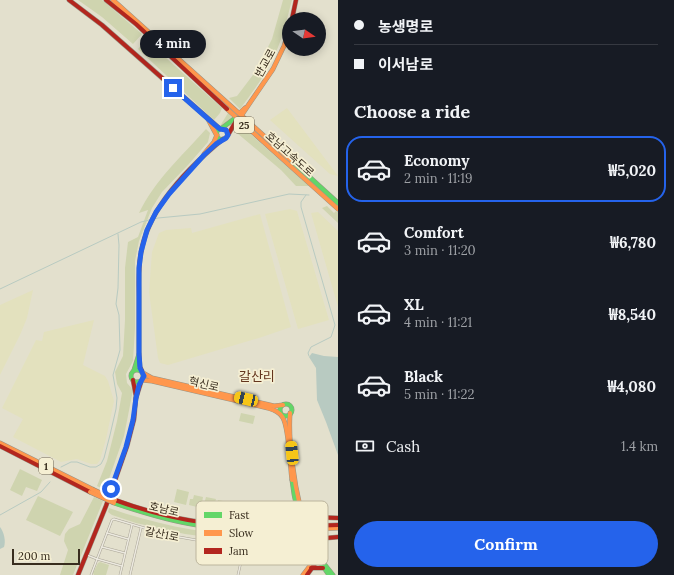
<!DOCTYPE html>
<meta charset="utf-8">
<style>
:root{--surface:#171b24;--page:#242831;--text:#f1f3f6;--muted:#9ea1a6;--line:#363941;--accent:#2563eb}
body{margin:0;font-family:Lora,"Noto Sans KR",serif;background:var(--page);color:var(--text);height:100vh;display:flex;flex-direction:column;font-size:15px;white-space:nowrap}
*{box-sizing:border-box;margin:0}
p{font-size:13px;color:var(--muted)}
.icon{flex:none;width:22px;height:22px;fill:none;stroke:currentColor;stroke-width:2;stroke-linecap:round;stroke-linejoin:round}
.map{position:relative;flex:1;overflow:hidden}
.sheet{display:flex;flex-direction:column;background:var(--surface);width:336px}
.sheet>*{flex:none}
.banner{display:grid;align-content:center;height:88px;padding:0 16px;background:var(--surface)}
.needle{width:26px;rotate:103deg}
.buttons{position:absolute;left:282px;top:12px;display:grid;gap:8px}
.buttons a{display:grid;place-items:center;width:44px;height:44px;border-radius:50%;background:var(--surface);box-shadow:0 2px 10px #0003;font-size:20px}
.scale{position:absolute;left:12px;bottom:10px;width:68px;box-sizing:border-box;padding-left:4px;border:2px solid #382d1e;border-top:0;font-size:11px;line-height:14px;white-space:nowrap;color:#382d1e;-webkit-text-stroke:3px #f5efd3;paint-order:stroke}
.end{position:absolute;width:18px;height:18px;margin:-9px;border:5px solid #2563eb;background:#fff;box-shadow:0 0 0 2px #fff}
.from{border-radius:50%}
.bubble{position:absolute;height:28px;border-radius:14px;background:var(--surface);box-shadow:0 2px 10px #0003;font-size:13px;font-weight:800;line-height:28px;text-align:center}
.car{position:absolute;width:12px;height:24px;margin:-12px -6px;border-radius:5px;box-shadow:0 0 3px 1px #0007;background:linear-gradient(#f5c518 24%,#345 0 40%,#f5c518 0 76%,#345 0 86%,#f5c518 0)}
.banner b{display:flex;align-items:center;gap:14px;height:38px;font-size:15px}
.banner b+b{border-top:1px solid var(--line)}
.banner i{width:10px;height:10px;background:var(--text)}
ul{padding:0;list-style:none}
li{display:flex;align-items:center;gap:12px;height:66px;margin:0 8px 6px;padding:0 8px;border:2px solid transparent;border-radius:16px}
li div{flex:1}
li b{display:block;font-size:15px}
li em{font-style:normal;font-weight:800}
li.selected{border-color:var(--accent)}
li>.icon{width:36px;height:36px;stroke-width:1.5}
h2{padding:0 16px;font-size:18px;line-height:48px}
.pay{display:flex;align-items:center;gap:10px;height:44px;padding:0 16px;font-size:15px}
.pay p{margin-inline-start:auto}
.cta{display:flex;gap:8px;margin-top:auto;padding:8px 16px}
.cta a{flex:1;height:46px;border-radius:24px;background:var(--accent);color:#fff;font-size:16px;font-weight:800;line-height:46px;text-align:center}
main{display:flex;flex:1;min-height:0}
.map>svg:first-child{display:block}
.farmland{fill:#e3e1be}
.green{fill:#cfd4af}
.water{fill:#b8cac1}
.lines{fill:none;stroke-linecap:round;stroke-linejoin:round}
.stream{stroke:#b8cac1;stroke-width:1}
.street-casing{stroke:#a9a496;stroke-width:2.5}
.fast-casing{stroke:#989486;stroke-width:5}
.slow-casing{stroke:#989486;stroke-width:5}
.jam-casing{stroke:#989486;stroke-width:5}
.street{stroke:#ece9df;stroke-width:1.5}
.fast{stroke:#63d668;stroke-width:4}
.slow{stroke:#ff974d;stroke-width:4}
.jam{stroke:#b3261e;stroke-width:4}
.fast-bridge-casing{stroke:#8e8a7d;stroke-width:5;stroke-linecap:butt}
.slow-bridge-casing{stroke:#8e8a7d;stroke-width:5;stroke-linecap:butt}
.fast-bridge{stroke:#63d668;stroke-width:4}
.slow-bridge{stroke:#ff974d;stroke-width:4}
.route{stroke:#2563eb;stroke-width:5}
.labels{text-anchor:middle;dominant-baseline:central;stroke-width:3.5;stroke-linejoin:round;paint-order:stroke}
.shield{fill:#f5efd3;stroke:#716754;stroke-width:1}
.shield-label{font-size:10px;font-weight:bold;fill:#382d1e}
.street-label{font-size:11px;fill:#382d1e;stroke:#f5efd3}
.quarter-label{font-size:13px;fill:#64351e;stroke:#f5efd3}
.key{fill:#f5efd3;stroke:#bcb59d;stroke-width:1}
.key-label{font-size:11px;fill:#382d1e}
</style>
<main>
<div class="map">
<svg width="338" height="575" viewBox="0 0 338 575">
<rect width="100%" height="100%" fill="#e3e0cd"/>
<g class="farmland">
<path d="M287 108 338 176 330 174 270 120Z"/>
<path d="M290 209 297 211 329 320 298 329 265 214Z"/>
<path d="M318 212 338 231V307L311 213Z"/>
<path d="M260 214 291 327 262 337 168 365 160 363 158 358 149 292 152 252 159 233 166 230 191 228 192 233Z"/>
<path d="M33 290 27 318 20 335 0 375V305Z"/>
<path d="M94 320 83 365 105 376 108 381 114 401 106 439 100 460 97 464H91L77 459 61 462 13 437 23 419 2 408 36 340 42 341 44 332Z"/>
</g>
<g class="green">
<path d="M78 0H102L142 34 133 44 102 17Z"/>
<path d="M283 0H292C288 14 285 29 280 42 271 67 256 88 240 109L229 98 237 96 256 71 272 39Z"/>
<path d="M146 40 222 108 220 113 214 120 138 49Z"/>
<path d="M228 113 233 118 224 126H220Z"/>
<path d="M238 123 309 186H296L281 170 237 133 235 127Z"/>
<path d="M206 129 210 133 208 142 188 165 162 192 152 208 139 241 135 261V328L133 361 126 374 127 383 133 390 124 436 105 490 97 486 107 461 117 421 122 393 117 384 115 372 123 356 125 320V268L128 242 138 237 148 210 139 213C155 180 182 156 206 129Z"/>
<path d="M327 206 334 213 336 211 338 212V223L322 208Z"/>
<path d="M241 413 255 416 253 424 239 421Z"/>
<path d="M20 469 42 480 37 491 26 487 22 496 10 490Z"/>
<path d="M177 489 189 492 186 505 174 502Z"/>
<path d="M194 495 203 497 201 508 189 505 190 499H193Z"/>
<path d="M38 496 73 512 60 536 26 520Z"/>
<path d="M94 497 103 501 73 575H60L68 550 64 541 65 534 69 529 80 524Z"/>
<path d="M206 497 216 499 214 506 204 504Z"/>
<path d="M218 500 228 502 227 508 217 506Z"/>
<path d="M109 508C152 523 197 533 242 535 261 537 281 535 300 535L302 541 230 540 185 534 136 523 112 515 108 512Z"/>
<path d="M100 562 109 565 106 575H94L93 573 98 563Z"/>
</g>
<g class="water">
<path d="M312 353 324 356 338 357V455L326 422 317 400 316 368 309 357Z"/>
<path d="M0 527C4 532 6 541 4 547L0 549Z"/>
</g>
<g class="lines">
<g class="stream">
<path d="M306 195 301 202V207L335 325 331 337 311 347 308 353 309 356"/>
<path d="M0 289 141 222 158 218 200 214 289 194 309 195"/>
<path d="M61 467 71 462H77L90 467H96L101 464 104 458 110 435 116 409 117 398 113 375 120 350 119 315 116 304 118 288 119 245 118 234"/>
<path d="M0 515 41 492 50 482"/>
</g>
<g class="street-casing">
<g id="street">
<path d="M107 533 128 539"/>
<path d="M102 547 125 553"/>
<path d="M87 555 97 559 122 566"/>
<path d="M91 575 112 520 114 519 168 535 213 543 245 544 238 575"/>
<path d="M120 575 132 525"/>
<path d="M130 575 141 528"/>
</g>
</g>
<g class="fast-casing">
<g id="fast">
<path d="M222 128 234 119"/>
<circle cx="222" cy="134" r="5.5"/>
<path d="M292 161 338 203"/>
<circle cx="137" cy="376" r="6"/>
<path d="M134 370 139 354"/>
<circle cx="286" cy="410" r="6"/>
<path d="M292 480C296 516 307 545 329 575"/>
<path d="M114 503C141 512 169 521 197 525 230 529 263 529 296 529"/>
<path d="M302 516 317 555 333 575"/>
</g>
</g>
<g class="slow-casing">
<g id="slow">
<path d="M113 0 292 161"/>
<path d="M227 109 338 209"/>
<path d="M241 112 245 108"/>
<path d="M243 113 273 69 284 46 289 30"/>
<path d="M208 119 216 134"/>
<path d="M204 154 214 142 217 135"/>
<path d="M143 373 152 378 274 406 283 405"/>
<path d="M142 380 152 381 268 408C274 410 280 412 283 418 289 428 290 466 292 480"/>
<path d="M290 413C288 442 294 482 301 511"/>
<path d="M0 443 92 489"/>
<path d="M301 510 303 514 310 516"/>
<path d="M312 529 338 528"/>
<path d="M303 575 316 558"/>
</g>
</g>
<g class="jam-casing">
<g id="jam">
<path d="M69 0 102 25 220 129"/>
<path d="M106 0 136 24 227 109"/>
<path d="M292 19 296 0"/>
<path d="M228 135 236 121"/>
<path d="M142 371 140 367 139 354C139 335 139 315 139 296 139 282 138 267 141 253 148 208 189 167 223 139"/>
<path d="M136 398 141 382"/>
<path d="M0 446 90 492"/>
<path d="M115 500C145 511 175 519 207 523 236 526 266 526 295 526"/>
<path d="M209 523 210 518 242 520 310 517 338 518"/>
<path d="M311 526 338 525"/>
<path d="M313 546 316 539 338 537"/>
<path d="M311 568H323"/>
<path d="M78 575 106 506 127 446 134 419 136 396 133 380"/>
<path d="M307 575 317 561"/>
</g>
</g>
<use href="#street" class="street"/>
<use href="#fast" class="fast"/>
<use href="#slow" class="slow"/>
<use href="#jam" class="jam"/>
<g class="fast-bridge-casing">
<path id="fast-bridge" d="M296 529H312"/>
</g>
<g class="slow-bridge-casing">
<g id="slow-bridge">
<path d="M92 489 115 500"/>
<path d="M90 492 114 503"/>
<path d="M295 526H311"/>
</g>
</g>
<use href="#fast-bridge" class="fast-bridge"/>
<use href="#slow-bridge" class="slow-bridge"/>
</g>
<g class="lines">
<path class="route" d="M111 489 126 447 133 420 136 398 139 385 144 376 140 368 139 354V268L141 252 147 230 156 212 169 194 204 155 216 144 226 138 228 135 226 130 220 129 215 125 173 88"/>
</g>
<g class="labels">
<g class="shield">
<rect x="234" y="117" width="20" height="16" rx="3"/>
<rect x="39" y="458" width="14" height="16" rx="3"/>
</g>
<g class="shield-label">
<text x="244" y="125">25</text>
<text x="46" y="466">1</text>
</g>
<g class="street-label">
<text transform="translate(265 63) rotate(-61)">반교로</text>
<text transform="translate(290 154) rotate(42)">호남고속도로</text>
<text transform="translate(204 384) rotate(13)">혁신로</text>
<text transform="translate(164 509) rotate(13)">호남로</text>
<text transform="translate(162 534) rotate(11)">갈산1로</text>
</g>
<g class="quarter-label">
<text x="257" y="376">갈산리</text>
</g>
</g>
<rect x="196" y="501" width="132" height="64" rx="6" class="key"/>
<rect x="204" y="512" width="18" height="6" fill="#63d668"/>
<rect x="204" y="530" width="18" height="6" fill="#ff974d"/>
<rect x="204" y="548" width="18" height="6" fill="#b3261e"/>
<g class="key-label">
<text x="229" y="519">Fast</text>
<text x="229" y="537">Slow</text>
<text x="229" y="555">Jam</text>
</g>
</svg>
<div class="buttons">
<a><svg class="needle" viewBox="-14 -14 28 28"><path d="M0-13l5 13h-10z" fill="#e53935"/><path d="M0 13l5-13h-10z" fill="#9ea1a6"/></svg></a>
</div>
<div class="scale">200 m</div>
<i class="end from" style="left:111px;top:489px"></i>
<i class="end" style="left:173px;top:88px"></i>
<div class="bubble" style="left:140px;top:30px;width:66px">4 min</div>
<i class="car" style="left:246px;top:399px;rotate:283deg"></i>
<i class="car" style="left:292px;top:453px;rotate:354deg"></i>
</div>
<section class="sheet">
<div class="banner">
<b><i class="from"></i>농생명로</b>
<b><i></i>이서남로</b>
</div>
<h2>Choose a ride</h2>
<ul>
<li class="selected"><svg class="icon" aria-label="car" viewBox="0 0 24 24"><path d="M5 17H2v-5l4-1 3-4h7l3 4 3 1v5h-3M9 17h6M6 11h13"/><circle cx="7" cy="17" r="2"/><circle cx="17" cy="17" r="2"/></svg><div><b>Economy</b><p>2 min · 11:19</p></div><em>₩5,020</em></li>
<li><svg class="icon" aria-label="car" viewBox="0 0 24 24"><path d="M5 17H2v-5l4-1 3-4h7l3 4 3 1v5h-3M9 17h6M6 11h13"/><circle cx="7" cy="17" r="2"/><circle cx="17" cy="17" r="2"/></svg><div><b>Comfort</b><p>3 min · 11:20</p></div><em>₩6,780</em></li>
<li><svg class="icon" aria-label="car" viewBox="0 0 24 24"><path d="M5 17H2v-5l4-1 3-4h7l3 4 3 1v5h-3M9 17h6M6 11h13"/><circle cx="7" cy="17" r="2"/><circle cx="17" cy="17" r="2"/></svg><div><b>XL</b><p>4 min · 11:21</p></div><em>₩8,540</em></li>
<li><svg class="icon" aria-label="car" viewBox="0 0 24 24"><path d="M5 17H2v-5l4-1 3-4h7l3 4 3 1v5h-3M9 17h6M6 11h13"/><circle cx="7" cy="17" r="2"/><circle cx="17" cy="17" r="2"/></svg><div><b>Black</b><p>5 min · 11:22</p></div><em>₩4,080</em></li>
</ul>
<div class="pay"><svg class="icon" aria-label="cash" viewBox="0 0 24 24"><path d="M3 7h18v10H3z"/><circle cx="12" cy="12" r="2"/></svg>Cash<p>1.4 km</p></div>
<div class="cta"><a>Confirm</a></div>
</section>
</main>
